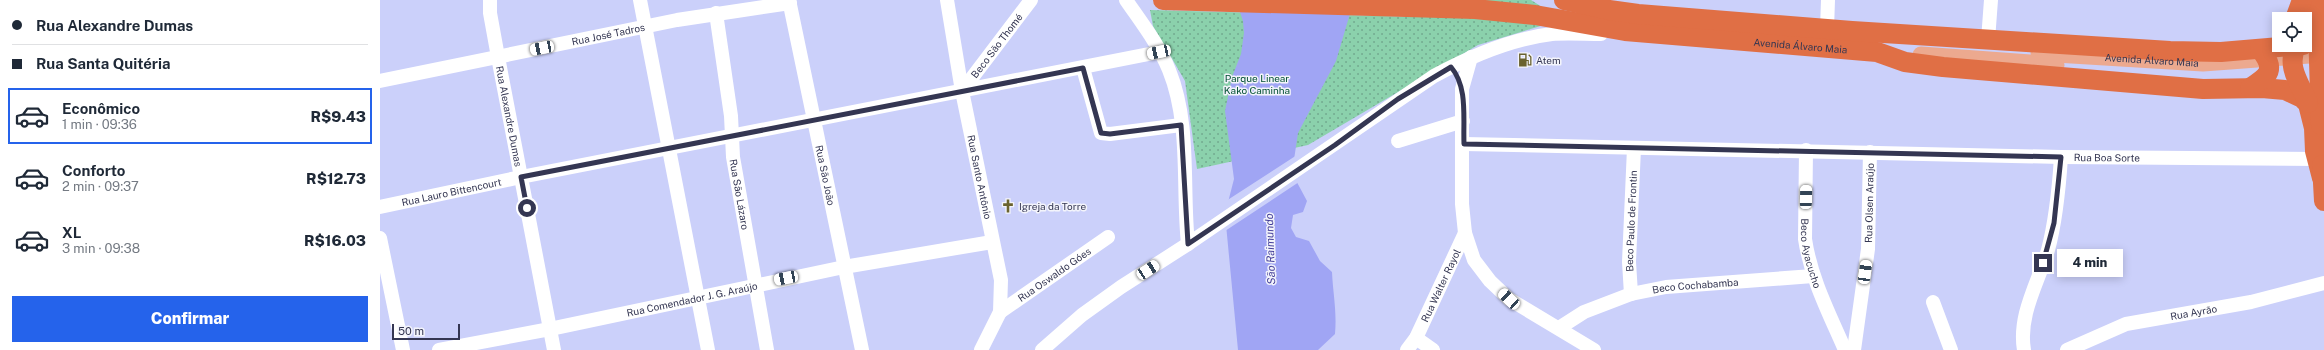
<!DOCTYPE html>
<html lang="pt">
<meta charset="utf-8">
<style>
:root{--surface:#fff;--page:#f2f2f3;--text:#1f2937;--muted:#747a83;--line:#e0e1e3;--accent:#2563eb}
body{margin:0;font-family:"Public Sans",sans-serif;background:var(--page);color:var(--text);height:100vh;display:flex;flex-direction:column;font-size:15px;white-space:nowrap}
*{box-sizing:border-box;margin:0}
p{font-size:13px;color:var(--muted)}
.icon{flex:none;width:22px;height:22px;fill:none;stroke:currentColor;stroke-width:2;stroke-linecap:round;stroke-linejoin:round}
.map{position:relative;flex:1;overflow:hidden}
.side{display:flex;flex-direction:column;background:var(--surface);width:380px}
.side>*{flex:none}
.hud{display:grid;align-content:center;height:88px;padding:0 12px;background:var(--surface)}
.tools{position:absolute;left:1892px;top:12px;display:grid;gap:8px}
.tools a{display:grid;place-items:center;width:40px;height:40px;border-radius:0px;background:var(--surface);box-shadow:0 2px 10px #0003;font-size:20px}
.scale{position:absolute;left:12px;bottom:10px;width:68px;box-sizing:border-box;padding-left:4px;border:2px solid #343652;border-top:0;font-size:11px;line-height:14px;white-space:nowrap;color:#343652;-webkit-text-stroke:3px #f3f4fb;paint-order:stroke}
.end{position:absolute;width:18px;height:18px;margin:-9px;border:5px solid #343652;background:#fff;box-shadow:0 0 0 2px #fff}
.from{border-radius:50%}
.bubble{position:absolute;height:28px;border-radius:0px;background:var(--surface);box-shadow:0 2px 10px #0003;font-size:13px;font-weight:800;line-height:28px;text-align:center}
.car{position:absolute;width:12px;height:24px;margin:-12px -6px;border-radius:5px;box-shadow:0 0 3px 1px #0007;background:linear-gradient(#fff 24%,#345 0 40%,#fff 0 76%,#345 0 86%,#fff 0)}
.hud b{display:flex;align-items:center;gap:14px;height:38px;font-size:15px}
.hud b+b{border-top:1px solid var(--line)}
.hud i{width:10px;height:10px;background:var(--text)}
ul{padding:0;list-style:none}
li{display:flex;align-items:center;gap:12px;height:56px;margin:0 8px 6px;padding:0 4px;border:2px solid transparent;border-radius:0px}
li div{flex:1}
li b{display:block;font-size:15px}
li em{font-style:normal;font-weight:800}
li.selected{border-color:var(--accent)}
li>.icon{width:36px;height:36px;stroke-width:1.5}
.button{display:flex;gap:8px;margin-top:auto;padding:8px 12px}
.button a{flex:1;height:46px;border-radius:0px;background:var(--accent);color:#fff;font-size:16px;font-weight:800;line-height:46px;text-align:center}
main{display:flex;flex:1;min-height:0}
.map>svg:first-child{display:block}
.grass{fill:url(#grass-dots)}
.water{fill:#a0a5f4}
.pier{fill:#cbd0fa}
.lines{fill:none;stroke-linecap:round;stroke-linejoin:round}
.minor{stroke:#fff;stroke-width:14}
.major{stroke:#eca98f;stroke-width:17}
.highway{stroke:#e06f45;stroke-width:20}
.route{stroke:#343652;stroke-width:5}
.labels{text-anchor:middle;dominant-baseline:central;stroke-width:3;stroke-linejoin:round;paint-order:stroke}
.street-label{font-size:10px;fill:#343652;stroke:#f3f4fb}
.poi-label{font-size:10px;fill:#343652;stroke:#f3f4fb;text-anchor:start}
.park-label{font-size:10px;fill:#004f32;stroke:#f3f4fb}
.water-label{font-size:11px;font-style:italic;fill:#423d98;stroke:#f3f4fb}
</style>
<main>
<section class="side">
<div class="hud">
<b><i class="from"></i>Rua Alexandre Dumas</b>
<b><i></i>Rua Santa Quitéria</b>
</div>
<ul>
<li class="selected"><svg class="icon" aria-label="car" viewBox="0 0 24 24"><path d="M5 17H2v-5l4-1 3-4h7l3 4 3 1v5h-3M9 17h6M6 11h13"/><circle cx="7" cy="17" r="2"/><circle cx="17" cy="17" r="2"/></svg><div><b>Econômico</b><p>1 min · 09:36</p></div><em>R$9.43</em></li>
<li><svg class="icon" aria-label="car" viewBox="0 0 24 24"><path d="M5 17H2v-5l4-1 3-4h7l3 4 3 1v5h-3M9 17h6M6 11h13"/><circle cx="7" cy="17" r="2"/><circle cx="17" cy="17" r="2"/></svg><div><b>Conforto</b><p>2 min · 09:37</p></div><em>R$12.73</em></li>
<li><svg class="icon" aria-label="car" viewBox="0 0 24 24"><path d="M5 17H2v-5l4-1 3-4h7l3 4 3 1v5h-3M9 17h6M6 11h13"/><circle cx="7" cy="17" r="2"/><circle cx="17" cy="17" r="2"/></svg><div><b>XL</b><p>3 min · 09:38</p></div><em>R$16.03</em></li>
</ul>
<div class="button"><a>Confirmar</a></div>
</section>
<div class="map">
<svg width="1944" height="350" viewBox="0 0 1944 350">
<defs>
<pattern id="grass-dots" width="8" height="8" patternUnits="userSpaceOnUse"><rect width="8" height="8" fill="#8bd1ac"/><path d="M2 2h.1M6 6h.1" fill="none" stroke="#72aa8f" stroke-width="1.8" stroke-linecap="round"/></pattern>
</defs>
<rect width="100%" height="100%" fill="#cbd0fa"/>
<path class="grass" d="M1054 0H1151L1170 12 1164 25 1098 45 928 145 817 169 805 81 773 26 770 10 1039 17Z"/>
<path class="water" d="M856 0H974L956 61 918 133 912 173 927 201 923 212 913 215 911 228 916 237 929 241 940 261 952 272C953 294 957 311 955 334L938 350H858L845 214 854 179 845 111 852 77 861 54 864 33 863 21Z"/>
<path class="pier" d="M917 155 914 173 919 182 845 231 843 214 846 201Z"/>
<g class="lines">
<g class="minor">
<path id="s1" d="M110 0V13L118 57 174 350"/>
<path d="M260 0 328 350"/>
<path id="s2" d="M409 0 482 350"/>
<path id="s3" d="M567 0 582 91 621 280 620 312 601 350"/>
<path d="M746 0C761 22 779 45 789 70 811 124 802 187 808 244"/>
<path id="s4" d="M336 13 351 116 353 157 387 350"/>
<path d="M1447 29 1448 0"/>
<path d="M1608 40 1611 0"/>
<path d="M1091 57 1082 89V204L1085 233 1094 260 1110 281 1129 299 1214 350"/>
<path d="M703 68 721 133 730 134 801 125"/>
<path id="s5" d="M0 81 297 20 410 3"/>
<path id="s6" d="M582 91 651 0"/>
<path d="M1018 141 1083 121"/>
<path id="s7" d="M1084 144 1681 157 1937 159"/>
<path id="s8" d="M1426 150 1425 239C1431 279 1449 313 1465 350"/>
<path id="s9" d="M0 207 141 177 779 52"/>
<path d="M0 238 23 350"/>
<path id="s10" d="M1251 294 1249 262 1254 148"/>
<path d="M1553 302 1571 350"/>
<path id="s11" d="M620 312 728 237"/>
<path id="s12" d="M1179 328 1204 312 1251 294 1286 287 1433 276"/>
<path d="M1036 338 1053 350"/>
<path id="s13" d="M59 350 170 329 464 267 612 242"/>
<path d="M662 350 702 315 741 287 808 244 1054 76C1091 56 1130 39 1172 34 1188 33 1205 34 1221 34"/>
<path id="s14" d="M1027 350 1036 338 1085 233"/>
<path id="s15" d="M1474 350 1488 249 1490 152"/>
<path d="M1644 350C1638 315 1658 283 1668 250 1676 220 1679 188 1681 157"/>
<path id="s16" d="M1687 350 1746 324 1871 302 1944 283"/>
</g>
<g class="major">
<path id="s17" d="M1659 53 1823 63 1944 54"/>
<path d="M1541 55 1676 65"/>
</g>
<g class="highway">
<path id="s18" d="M783 0 1095 9 1155 15 1245 31 1497 52 1525 62 1563 67 1823 89 1882 88 1905 90 1922 98 1928 104 1934 128 1935 151 1942 178"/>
<path d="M1184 0 1229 10 1258 14 1472 31 1790 51 1841 52 1923 45"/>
<path d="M1934 0 1938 29 1941 125"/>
<path d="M1915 19 1922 0"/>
<path d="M1916 46C1906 67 1920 83 1928 103"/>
<path d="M1870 88C1890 75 1896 70 1880 49"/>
<path d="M1942 165 1944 201"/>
</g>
</g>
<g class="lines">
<path class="route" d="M147 208 141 177 703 68 721 133 730 134 801 125 808 244 955 145 1018 99 1071 67C1088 87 1083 118 1084 144L1681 157 1674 223 1663 263"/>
</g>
<defs>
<g id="fuel-bare" transform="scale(1.08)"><path d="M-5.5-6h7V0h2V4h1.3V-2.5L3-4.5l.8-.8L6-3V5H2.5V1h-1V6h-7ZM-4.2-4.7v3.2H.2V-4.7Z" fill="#6a622e" stroke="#f3f4fb" stroke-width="2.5" paint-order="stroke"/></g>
<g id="church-bare" transform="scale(1.08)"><path d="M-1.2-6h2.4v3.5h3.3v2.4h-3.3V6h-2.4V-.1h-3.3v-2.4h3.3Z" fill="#6a622e" stroke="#f3f4fb" stroke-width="2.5" paint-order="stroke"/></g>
</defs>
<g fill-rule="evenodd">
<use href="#fuel-bare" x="1145" y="60"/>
<use href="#church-bare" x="628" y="206"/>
</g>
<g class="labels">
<g class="street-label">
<text stroke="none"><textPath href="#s5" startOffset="233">Rua José Tadros</textPath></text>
<text stroke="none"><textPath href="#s6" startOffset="57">Beco São Thomé</textPath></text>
<text stroke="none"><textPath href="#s18" startOffset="640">Avenida Álvaro Maia</textPath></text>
<text stroke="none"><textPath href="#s17" startOffset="113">Avenida Álvaro Maia</textPath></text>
<text stroke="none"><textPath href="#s1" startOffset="118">Rua Alexandre Dumas</textPath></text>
<text stroke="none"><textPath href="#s7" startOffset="643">Rua Boa Sorte</textPath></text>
<text stroke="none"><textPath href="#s2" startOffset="179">Rua São João</textPath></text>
<text stroke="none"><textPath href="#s3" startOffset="180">Rua Santo Antônio</textPath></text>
<text stroke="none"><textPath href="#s9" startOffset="73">Rua Lauro Bittencourt</textPath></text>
<text stroke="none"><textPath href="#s4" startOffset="183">Rua São Lázaro</textPath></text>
<text stroke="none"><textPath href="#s15" startOffset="148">Rua Olsen Araújo</textPath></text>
<text stroke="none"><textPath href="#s10" startOffset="73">Beco Paulo de Frontin</textPath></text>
<text stroke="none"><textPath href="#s8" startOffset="104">Beco Ayacucho</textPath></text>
<text stroke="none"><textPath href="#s11" startOffset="66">Rua Oswaldo Góes</textPath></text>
<text stroke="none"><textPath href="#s14" startOffset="73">Rua Walter Rayol</textPath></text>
<text stroke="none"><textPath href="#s12" startOffset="145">Beco Cochabamba</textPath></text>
<text stroke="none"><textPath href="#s13" startOffset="258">Rua Comendador J. G. Araújo</textPath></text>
<text stroke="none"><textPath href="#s16" startOffset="133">Rua Ayrão</textPath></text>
</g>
<g class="poi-label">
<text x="1156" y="60">Atem</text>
<text x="639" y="206">Igreja da Torre</text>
</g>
<g class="park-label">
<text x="877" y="78">Parque Linear<tspan x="877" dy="12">Kako Caminha</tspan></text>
</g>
<g class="water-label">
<text transform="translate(890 249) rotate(-92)">São Raimundo</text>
</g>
</g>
</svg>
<div class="tools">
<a><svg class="icon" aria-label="locate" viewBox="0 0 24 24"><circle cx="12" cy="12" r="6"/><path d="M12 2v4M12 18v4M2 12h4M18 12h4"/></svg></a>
</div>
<div class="scale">50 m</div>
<i class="end from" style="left:147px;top:208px"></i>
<i class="end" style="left:1663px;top:263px"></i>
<div class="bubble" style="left:1677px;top:249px;width:66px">4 min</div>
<i class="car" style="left:162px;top:48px;rotate:259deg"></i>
<i class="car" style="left:779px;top:52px;rotate:258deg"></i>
<i class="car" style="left:1426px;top:197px;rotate:1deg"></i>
<i class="car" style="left:768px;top:270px;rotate:57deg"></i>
<i class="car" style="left:1485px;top:272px;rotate:8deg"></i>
<i class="car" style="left:406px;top:278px;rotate:259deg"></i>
<i class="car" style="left:1129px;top:299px;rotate:313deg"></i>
</div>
</main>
